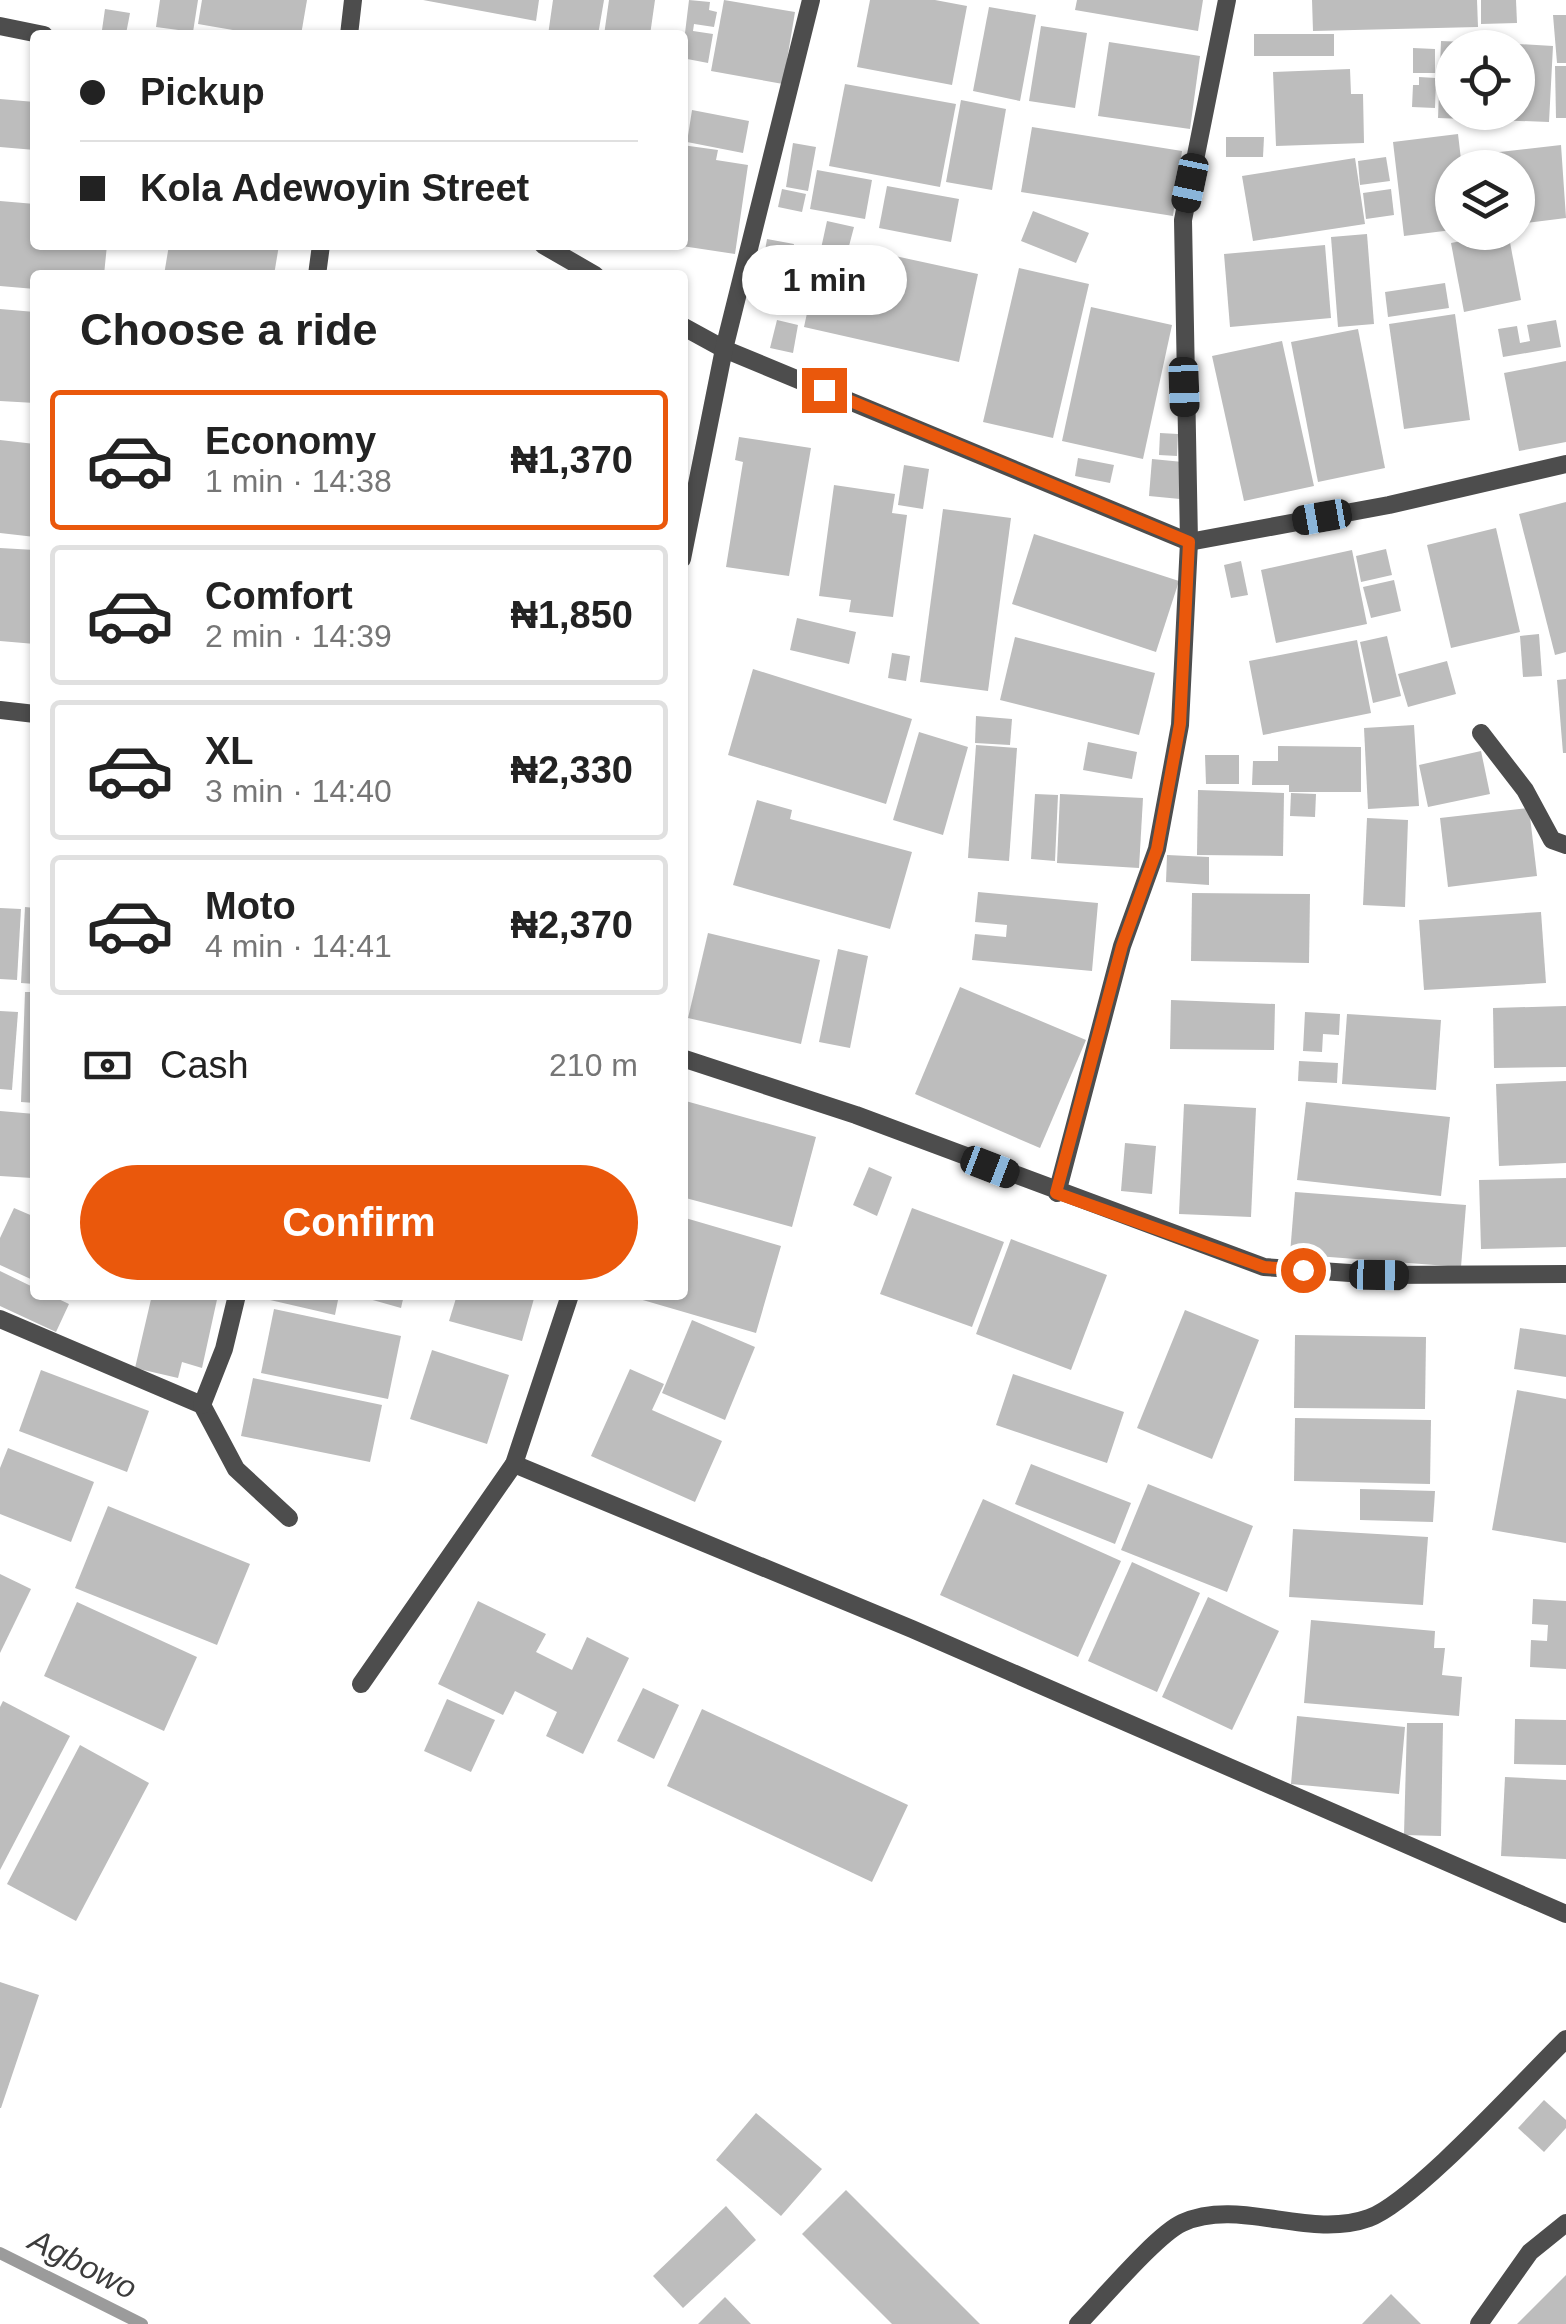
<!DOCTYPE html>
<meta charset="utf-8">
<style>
:root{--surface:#fff;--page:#f2f2f2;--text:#222;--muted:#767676;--line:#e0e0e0;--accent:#ea580c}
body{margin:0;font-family:Arial,sans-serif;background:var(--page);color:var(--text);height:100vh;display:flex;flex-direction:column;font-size:38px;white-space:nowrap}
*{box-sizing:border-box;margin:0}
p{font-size:32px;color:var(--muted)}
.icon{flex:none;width:55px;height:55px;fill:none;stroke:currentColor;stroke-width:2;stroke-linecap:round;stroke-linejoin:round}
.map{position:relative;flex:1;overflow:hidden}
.drawer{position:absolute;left:30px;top:270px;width:658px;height:1030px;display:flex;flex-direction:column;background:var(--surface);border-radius:10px;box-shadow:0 2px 8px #0004}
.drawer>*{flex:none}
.guide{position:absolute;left:30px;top:30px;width:658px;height:220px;border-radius:10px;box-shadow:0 2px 8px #0004;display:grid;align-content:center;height:220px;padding:0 50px;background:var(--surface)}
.fabs{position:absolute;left:1435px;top:30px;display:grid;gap:20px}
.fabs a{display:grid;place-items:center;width:100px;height:100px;border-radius:50%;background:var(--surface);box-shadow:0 2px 8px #0004;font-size:50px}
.end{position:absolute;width:45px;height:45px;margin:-22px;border:12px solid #ea580c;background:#fff;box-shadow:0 0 0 5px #fff}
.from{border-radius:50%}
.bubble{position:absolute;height:70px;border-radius:35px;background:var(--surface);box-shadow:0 2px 8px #0004;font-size:32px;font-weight:600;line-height:70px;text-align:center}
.car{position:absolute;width:30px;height:60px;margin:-30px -15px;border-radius:12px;box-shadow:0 0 8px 2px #0007;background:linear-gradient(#222 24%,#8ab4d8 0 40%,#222 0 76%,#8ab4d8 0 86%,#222 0)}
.guide b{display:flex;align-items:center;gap:35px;height:95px;font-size:38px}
.guide b+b{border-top:2px solid var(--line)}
.guide i{width:25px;height:25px;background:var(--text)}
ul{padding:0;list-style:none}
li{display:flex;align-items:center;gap:30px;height:140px;margin:0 20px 15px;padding:0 30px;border:5px solid var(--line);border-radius:10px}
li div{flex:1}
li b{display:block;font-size:38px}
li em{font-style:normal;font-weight:600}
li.selected{border-color:var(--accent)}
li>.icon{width:90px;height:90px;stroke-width:1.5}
h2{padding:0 50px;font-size:45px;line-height:120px}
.pay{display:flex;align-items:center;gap:25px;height:110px;padding:0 50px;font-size:38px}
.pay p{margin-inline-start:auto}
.action{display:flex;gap:20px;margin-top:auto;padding:20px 50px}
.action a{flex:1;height:115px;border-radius:60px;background:var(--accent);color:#fff;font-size:40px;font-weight:600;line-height:115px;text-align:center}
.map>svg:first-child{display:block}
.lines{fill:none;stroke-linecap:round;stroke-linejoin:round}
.stream{stroke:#9b9b9b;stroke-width:12}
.building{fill:#bdbdbd}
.minor{stroke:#4d4d4d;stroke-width:18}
.route{stroke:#ea580c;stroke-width:12}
.labels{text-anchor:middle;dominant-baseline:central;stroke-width:8;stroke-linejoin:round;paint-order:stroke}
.water-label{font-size:32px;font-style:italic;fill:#3c3c3c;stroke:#fff}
</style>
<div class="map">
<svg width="1566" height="2324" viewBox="0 0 1566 2324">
<rect width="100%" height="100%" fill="#fff"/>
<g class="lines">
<path class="stream" d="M0 2253 142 2324"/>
</g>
<g class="building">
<path d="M160 0H198L193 32 156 27Z"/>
<path d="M202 0H307L301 35H262L198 24Z"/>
<path d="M423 0H539L536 21Z"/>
<path d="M553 0H604L598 35H548Z"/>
<path d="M609 0H655L650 35H604Z"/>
<path d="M689 0 710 2 709 10 717 12 714 27 694 24 693 31 713 34 708 63 682 58Z"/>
<path d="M724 0 795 12 783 84 711 71Z"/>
<path d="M870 0H935L967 6 952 85 857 67Z"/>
<path d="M1077 0H1203L1198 31 1075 10Z"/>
<path d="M1312 0H1477L1478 27 1313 31Z"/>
<path d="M1481 0H1516L1517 23 1481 24Z"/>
<path d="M989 7 1036 15 1020 101 973 91Z"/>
<path d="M105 9 130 13 126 34 102 30Z"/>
<path d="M1553 15H1566V63H1557Z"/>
<path d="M1041 26 1087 33 1075 108 1029 101Z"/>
<rect x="1254" y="34" width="80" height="22"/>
<path d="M1441 41 1517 44 1452 48V112H1518V44L1553 46 1549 122 1438 118Z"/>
<path d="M1109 42 1200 56 1190 129 1098 116Z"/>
<path d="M1413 48 1435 49V73H1413Z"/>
<path d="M1555 66H1566V118H1556Z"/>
<path d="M1350 69 1351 94H1363L1364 143 1276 146 1273 72Z"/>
<path d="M1419 77 1436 78 1435 108 1412 107 1413 85H1419Z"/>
<path d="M845 84 956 104 940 187 829 166Z"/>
<path d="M0 99 35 102V150L0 147Z"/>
<path d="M961 100 1006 109 992 190 946 182Z"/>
<path d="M692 110 749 121 743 153 687 142Z"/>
<path d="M1032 127 1182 151 1173 216 1021 192Z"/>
<path d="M1458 134 1462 168H1452V230L1404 236 1393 142Z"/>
<path d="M1226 137H1264L1263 157H1226Z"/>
<path d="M793 143 816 147 808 191 786 187Z"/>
<path d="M682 145 718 150 716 160 748 165 735 254 682 246Z"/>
<path d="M1561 145 1566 218 1518 224V168H1474L1473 155Z"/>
<path d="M1386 157 1390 181 1360 185 1358 161Z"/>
<path d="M1355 158 1365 224 1253 241 1242 176Z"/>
<path d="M817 170 872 180 865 219 810 209Z"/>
<path d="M887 186 959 199 951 242 879 228Z"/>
<path d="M782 189 806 194 802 212 778 207Z"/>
<path d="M1391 189 1394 215 1366 219 1363 193Z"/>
<path d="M0 201 35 204V245H107L104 275H35V289L0 286Z"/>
<path d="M1033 211 1089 233 1076 263 1021 241Z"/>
<path d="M827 221 854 227 849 246 978 274 959 362 804 327Z"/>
<path d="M1508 232 1521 300 1464 312 1451 243Z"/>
<path d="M1367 234 1374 324 1338 327 1331 237Z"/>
<path d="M767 239 794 244 782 315 767 312 770 294 758 292Z"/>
<path d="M169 245H279L274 275H164Z"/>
<path d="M1325 245 1331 318 1230 327 1224 254Z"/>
<path d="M1019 268 1089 284 1053 438 983 422Z"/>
<path d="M1445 283 1449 308 1388 317 1385 292Z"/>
<path d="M1091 307 1172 325 1143 459 1062 441Z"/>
<path d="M0 309 35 312V403L0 401Z"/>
<path d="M1455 314 1470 420 1404 429 1389 324Z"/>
<path d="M777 320 798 325 793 353 770 348Z"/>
<path d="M1556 320 1561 347 1503 357 1498 329 1517 326 1520 343 1530 341 1527 325Z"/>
<path d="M1358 329 1385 468 1318 482 1291 342Z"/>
<path d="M1282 341 1314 486 1244 501 1212 356Z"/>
<path d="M1566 361V442L1519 451 1504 373Z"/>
<path d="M1160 433 1178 434 1177 456 1159 455Z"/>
<path d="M739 437 811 448 789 576 726 567 743 462 735 460Z"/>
<path d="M0 440 35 444V537L0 533Z"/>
<path d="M1078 458 1114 465 1110 483 1075 476Z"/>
<path d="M1152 459 1183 462 1180 499 1149 496Z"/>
<path d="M904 465 929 469 923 509 898 505Z"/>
<path d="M834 485 895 494 892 513 907 515 893 617 849 612 851 600 819 596Z"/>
<path d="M1566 502V652L1555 655 1519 514Z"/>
<path d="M943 509 1011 518 988 691 920 682Z"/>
<path d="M1496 528 1520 632 1451 648 1427 545Z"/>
<path d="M1034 534 1179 581 1156 652 1012 604Z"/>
<path d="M0 548 35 550V644L0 641Z"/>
<path d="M1386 549 1392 575 1361 582 1356 556Z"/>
<path d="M1352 550 1367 624 1276 643 1261 570Z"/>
<path d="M1241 561 1248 595 1231 598 1224 565Z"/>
<path d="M1394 580 1401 611 1371 618 1363 587Z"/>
<path d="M797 618 856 632 849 664 790 650Z"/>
<path d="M1539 634 1542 676 1523 677 1520 636Z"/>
<path d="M1387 636 1401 696 1373 703 1360 642Z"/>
<path d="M1015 637 1155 673 1139 735 1000 700Z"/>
<path d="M1357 640 1371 713 1263 735 1249 661Z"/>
<path d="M892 653 910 656 906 681 888 678Z"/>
<path d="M1447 661 1456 694 1408 707 1398 674Z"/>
<path d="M753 669 912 719 886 804 728 755Z"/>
<path d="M1566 679V753H1563L1557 680Z"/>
<path d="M976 716 1012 719 1010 745 975 743Z"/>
<path d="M1414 725 1419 806 1368 809 1364 728Z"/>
<path d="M919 732 968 747 943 835 893 820Z"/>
<path d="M1088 742 1137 752 1132 779 1083 770Z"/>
<path d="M976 745 1017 748 1009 861 968 858Z"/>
<path d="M1278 746 1361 747V792H1289V785H1252L1253 761H1278Z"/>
<path d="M1481 751 1490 794 1428 807 1419 765Z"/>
<path d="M1205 755H1239V784H1206Z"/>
<path d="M1198 790 1284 793 1283 856 1197 855Z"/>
<path d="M1291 793 1316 794 1315 817 1290 816Z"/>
<path d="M1035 794 1058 795 1055 861 1031 859Z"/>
<path d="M1060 794 1143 798 1139 868 1057 863Z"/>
<path d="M757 800 792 810 790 819 912 852 890 929 733 885Z"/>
<path d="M1529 808 1537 876 1448 887 1440 818Z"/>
<path d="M1367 818 1408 820 1405 907 1363 905Z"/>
<path d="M1167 855 1209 857V885L1166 882Z"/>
<path d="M978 892 1098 903 1092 971 972 960 975 934 1006 937 1007 925 975 922Z"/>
<path d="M1192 893 1310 894 1309 963 1191 961Z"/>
<path d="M25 907 35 908V984L21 983Z"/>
<path d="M0 908 21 909 17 980 0 979Z"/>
<path d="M1541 912 1546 983 1424 990 1419 920Z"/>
<path d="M708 933 820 960 801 1044 688 1018Z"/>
<path d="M838 949 868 956 850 1048 819 1042Z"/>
<path d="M960 987 1086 1040 1040 1148 915 1094Z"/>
<path d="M25 992H35V1103L21 1102Z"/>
<path d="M1171 1000 1275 1004 1274 1050 1170 1049Z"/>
<path d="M1566 1006V1067L1494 1068 1493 1008Z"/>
<path d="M0 1011 18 1012 12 1090 0 1089Z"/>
<path d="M1305 1012 1340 1014 1339 1035 1323 1034 1322 1052 1303 1051Z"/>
<path d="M1347 1014 1441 1020 1436 1090 1342 1084Z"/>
<path d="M1299 1061 1338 1063 1337 1083 1298 1081Z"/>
<path d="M1566 1081V1163L1499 1166 1496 1084Z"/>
<path d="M682 1100 816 1137 792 1227 682 1197Z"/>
<path d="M1306 1102 1450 1117 1441 1196 1297 1180Z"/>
<path d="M1184 1104 1256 1108 1251 1217 1179 1214Z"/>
<path d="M0 1111 35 1114 32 1178 0 1176Z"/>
<path d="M1125 1143 1156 1146 1152 1194 1121 1191Z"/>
<path d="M869 1167 892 1177 877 1216 853 1205Z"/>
<path d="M1566 1178V1247L1481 1249 1479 1180Z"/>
<path d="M1295 1192 1466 1205 1461 1267 1290 1254Z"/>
<path d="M14 1208 35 1217V1281L0 1265V1238Z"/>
<path d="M912 1208 1004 1242 972 1327 880 1294Z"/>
<path d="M682 1217 781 1246 756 1333 629 1296 682 1295Z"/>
<path d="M1011 1239 1107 1275 1071 1370 976 1334Z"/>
<path d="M0 1271 35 1288V1295H50L69 1304 56 1332 0 1306Z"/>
<path d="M152 1295H218L202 1368 182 1362 178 1378 135 1368Z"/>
<path d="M272 1295H339L335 1315 270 1300Z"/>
<path d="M355 1295H404L401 1308Z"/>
<path d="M457 1295H535L522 1341 449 1321Z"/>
<path d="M274 1309 401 1336 388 1399 261 1373Z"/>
<path d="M1185 1310 1259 1340 1212 1459 1137 1428Z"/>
<path d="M692 1320 755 1347 725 1420 662 1393Z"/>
<path d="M1520 1328 1566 1335V1377L1514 1369Z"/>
<path d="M1295 1335 1426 1337 1425 1409 1294 1408Z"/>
<path d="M432 1350 509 1375 487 1444 410 1419Z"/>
<path d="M630 1369 664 1384 652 1410 722 1441 695 1502 591 1456Z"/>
<path d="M41 1370 149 1411 127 1472 19 1431Z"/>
<path d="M1013 1374 1124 1412 1107 1463 996 1425Z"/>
<path d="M253 1378 382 1405 370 1462 241 1436Z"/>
<path d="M1517 1390 1566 1399V1543L1492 1530Z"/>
<path d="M1295 1418 1431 1420 1430 1484 1294 1481Z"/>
<path d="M8 1448 94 1482 71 1542 0 1514V1468Z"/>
<path d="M1031 1464 1131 1503 1115 1544 1015 1504Z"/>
<path d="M1148 1484 1253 1526 1227 1592 1121 1550Z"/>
<path d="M1360 1489 1435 1491 1433 1522 1360 1520Z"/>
<path d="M983 1499 1121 1561 1078 1657 940 1595Z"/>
<path d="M108 1506 250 1564 217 1645 75 1588Z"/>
<path d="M1293 1529 1428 1537 1423 1605 1289 1597Z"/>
<path d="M1132 1562 1200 1593 1157 1692 1088 1661Z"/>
<path d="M0 1574 31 1589 0 1653Z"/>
<path d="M1208 1597 1279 1631 1232 1730 1162 1697Z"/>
<path d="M1533 1599 1566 1601V1669L1530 1667 1531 1640 1547 1641 1548 1625 1532 1624Z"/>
<path d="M478 1601 546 1634 536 1652 572 1670 587 1637 629 1658 583 1754 546 1736 557 1712 515 1691 503 1715 438 1684Z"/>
<path d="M77 1602 197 1657 164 1731 44 1676Z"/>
<path d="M1311 1620 1435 1631 1434 1648H1445L1442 1675 1462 1677 1459 1716 1304 1703Z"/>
<path d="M643 1688 679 1705 654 1759 617 1741Z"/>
<path d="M447 1699 495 1720 471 1772 424 1751Z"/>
<path d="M3 1701 70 1736 0 1870V1707Z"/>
<path d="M702 1709 908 1805 872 1882 667 1786Z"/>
<path d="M1297 1716 1405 1727 1399 1794 1291 1784Z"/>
<path d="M1515 1719 1566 1720V1765L1514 1764Z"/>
<path d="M1407 1723H1443L1441 1836 1404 1835Z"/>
<path d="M80 1745 149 1783 76 1921 7 1884Z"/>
<path d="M1505 1777 1566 1780V1859L1501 1856Z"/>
<path d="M0 1982 39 1995 1 2108H0Z"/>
<path d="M1544 2100 1566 2120V2128L1544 2152 1518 2128Z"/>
<path d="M756 2113 822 2169 781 2216 716 2160Z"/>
<path d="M846 2190 980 2324H892L802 2234Z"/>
<path d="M726 2206 756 2240 683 2308 653 2276Z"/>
<path d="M1566 2275V2324H1517Z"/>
<path d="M1391 2294 1421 2324H1362Z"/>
<path d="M725 2297 751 2324H698Z"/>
</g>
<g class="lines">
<g class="minor">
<path d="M0 26 44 35"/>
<path d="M349 35 353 0"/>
<path d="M543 245 595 275"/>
<path d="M317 275 321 245"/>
<path d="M682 326 724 349 1189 542 1389 505 1566 464"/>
<path d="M682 559 724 349 811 0"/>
<path d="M0 710 35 714"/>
<path d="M1481 733 1525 790 1552 840 1566 845"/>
<path d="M682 1058 856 1115 1264 1267 1379 1275 1566 1274"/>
<path d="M1057 1193 1122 946 1157 849 1180 725 1189 542 1183 220 1227 0"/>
<path d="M0 1319 202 1405 236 1469 289 1518"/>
<path d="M202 1405 224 1349 237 1295"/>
<path d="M514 1464 912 1629 1566 1914"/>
<path d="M361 1684 514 1464 570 1295"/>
<path d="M1078 2324C1101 2301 1156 2235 1182 2223 1240 2197 1308 2240 1369 2218 1414 2202 1526 2078 1566 2039"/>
<path d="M1479 2324 1530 2252 1566 2223"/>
</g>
</g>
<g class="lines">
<path class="route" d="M824 390 1189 542 1180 724 1157 849 1122 946 1056 1193 1264 1267 1303 1270"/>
</g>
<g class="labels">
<g class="water-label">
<text transform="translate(83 2264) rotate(27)">Agbowo</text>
</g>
</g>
</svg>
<div class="fabs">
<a><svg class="icon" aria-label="locate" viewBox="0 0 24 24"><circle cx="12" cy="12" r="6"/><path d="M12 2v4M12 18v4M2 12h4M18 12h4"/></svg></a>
<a><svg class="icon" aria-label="layers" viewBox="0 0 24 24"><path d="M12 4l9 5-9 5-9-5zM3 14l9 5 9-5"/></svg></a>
</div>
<i class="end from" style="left:1303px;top:1270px"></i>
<i class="end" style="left:824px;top:390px"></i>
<div class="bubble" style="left:742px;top:245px;width:165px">1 min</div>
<i class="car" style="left:1190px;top:183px;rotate:192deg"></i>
<i class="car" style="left:1184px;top:387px;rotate:178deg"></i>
<i class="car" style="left:1322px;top:517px;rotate:260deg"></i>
<i class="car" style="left:990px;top:1167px;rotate:111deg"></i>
<i class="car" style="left:1379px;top:1275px;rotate:91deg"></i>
<div class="guide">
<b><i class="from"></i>Pickup</b>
<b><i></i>Kola Adewoyin Street</b>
</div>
<section class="drawer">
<h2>Choose a ride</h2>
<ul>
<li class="selected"><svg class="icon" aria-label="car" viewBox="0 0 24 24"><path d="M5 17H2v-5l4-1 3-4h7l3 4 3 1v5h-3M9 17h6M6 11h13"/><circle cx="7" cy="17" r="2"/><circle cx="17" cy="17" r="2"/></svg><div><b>Economy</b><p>1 min · 14:38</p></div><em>₦1,370</em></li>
<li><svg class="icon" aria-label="car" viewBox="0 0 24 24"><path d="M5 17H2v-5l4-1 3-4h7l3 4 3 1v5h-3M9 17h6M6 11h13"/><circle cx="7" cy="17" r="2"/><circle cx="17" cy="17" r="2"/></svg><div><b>Comfort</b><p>2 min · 14:39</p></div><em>₦1,850</em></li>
<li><svg class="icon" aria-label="car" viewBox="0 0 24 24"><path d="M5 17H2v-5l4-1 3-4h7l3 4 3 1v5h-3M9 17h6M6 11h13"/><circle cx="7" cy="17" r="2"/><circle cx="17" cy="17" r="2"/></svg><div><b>XL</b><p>3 min · 14:40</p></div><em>₦2,330</em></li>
<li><svg class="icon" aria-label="car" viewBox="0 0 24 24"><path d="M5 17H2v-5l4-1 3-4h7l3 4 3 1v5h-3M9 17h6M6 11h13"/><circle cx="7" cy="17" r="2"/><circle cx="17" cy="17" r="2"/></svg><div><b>Moto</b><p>4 min · 14:41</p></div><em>₦2,370</em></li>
</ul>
<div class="pay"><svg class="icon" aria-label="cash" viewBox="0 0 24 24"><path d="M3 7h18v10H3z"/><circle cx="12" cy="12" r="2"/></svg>Cash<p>210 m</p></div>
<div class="action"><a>Confirm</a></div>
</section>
</div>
